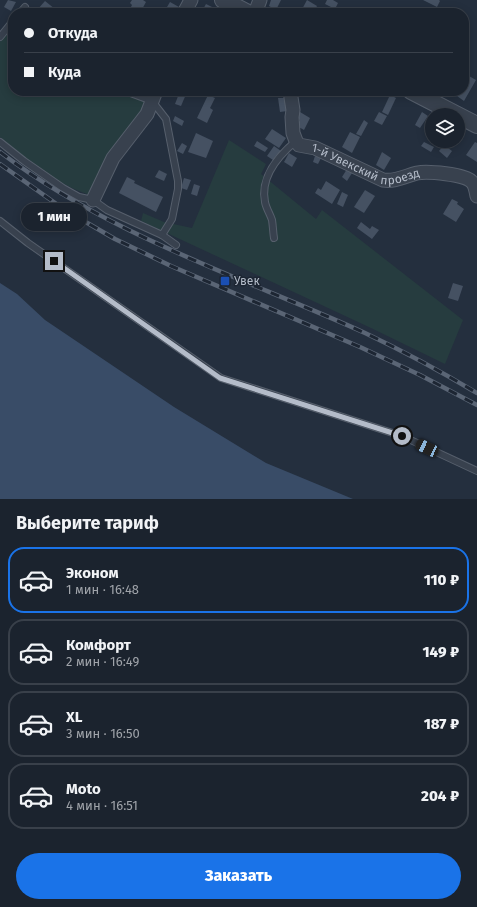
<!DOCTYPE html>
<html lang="ru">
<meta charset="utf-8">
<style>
:root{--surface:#1b232e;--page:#282f3a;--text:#f1f3f6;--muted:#a0a4aa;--line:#39404a;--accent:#1a73e8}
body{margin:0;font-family:"Fira Sans",sans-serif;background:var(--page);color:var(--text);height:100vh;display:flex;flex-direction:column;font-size:15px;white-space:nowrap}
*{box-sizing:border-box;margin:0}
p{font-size:13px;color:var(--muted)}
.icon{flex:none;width:22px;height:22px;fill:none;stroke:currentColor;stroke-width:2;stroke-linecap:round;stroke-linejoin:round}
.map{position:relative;height:499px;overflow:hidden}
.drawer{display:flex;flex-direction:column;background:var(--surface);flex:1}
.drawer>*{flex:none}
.top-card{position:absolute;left:8px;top:8px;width:461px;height:88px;border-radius:16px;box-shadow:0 2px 10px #0003,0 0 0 1px var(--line);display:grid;align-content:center;height:88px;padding:0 16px;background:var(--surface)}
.tools{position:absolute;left:425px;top:108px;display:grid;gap:8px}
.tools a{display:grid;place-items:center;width:40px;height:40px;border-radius:50%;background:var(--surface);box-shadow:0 2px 10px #0003,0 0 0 1px var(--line);font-size:20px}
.end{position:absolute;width:18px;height:18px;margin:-9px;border:5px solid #b4bcc9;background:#111;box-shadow:0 0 0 2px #111}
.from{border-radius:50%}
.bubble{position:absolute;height:28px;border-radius:14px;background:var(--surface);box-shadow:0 2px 10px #0003,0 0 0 1px var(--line);font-size:13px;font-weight:800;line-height:28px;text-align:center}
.car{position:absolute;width:12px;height:24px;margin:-12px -6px;border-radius:5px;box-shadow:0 0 3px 1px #0007;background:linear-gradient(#222 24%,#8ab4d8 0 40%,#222 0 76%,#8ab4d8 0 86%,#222 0)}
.top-card b{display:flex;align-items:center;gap:14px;height:38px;font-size:15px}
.top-card b+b{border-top:1px solid var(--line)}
.top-card i{width:10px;height:10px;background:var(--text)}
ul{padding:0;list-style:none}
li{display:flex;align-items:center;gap:12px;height:66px;margin:0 8px 6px;padding:0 8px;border:2px solid var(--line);border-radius:16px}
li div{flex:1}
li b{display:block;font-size:15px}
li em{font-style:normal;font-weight:800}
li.on{border-color:var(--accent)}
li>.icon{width:36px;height:36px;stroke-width:1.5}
h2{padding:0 16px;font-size:18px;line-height:48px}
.cta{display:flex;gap:8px;margin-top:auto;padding:8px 16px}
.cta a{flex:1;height:46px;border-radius:24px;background:var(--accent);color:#fff;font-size:16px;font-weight:800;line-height:46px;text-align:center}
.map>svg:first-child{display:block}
.green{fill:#263c3f}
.water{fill:#394c67}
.building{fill:#455162}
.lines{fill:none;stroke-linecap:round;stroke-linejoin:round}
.service-casing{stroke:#565f6c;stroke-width:8}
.minor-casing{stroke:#565f6c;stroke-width:15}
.tertiary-casing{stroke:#565f6c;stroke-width:18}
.service{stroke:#38414e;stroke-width:6}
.minor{stroke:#38414e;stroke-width:13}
.tertiary{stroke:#38414e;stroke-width:16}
.rail-casing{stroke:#5a6575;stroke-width:4.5}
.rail{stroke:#1d2633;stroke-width:3;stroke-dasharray:9;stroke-linecap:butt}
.route{stroke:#b4bcc9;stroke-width:5}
.transit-dot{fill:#1a4fb4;stroke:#1d2633;stroke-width:1.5}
.labels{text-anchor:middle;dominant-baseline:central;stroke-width:3;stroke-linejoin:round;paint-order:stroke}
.street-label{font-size:12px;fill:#b4bcc9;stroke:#1d2633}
.poi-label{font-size:12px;fill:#b4bcc9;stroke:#1d2633;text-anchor:start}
</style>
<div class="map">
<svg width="477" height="499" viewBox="0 0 477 499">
<rect width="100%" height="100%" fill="#242f3e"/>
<g class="green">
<path d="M13 27V91H138L148 95 154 109 116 158 99 197C62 190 28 160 0 137V42Z"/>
<path d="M229 140 266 164 261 174 316 219 322 210 463 320 445 364 371 328 141 221 143 213 164 222 192 228Z"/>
</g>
<path class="water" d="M0 283 17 294 45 320 174 407 266 463 353 499H0Z"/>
<g class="building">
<path d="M8 0 16 2 11 11 4 7Z"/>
<path d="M132 0H143L146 2 140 13H128L132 5 130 3Z"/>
<path d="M271 0H281L276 10 269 6Z"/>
<path d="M307 0 317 6 313 13H300Z"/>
<path d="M327 0H333L338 3 335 9 325 4Z"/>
<path d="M423 0H439L440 1 437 7Z"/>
<path d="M45 1 55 9 52 13H41L37 10Z"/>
<path d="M170 2 179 7 176 12 167 7Z"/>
<path d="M206 4 224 13H201Z"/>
<path d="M469 76 476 80 464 101 457 96 460 91H464V84Z"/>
<path d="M180 91 187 92 181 106 175 104Z"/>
<path d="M208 95 215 98 210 108 213 110 207 123 197 118Z"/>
<path d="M390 95 396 98 388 115 382 112Z"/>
<path d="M278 98H286L287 111 280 112Z"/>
<path d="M300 112 310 118 304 130 297 126 300 120 297 118Z"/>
<path d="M379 112 387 116 382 125 374 121Z"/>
<path d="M422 112 428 116 420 128 415 125Z"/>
<path d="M175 116 184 121 182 126 173 121Z"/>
<path d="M364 120 368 123 361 136 356 134Z"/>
<path d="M272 129 286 138 279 148 265 139Z"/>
<path d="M350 132 360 137 352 153 342 147Z"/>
<path d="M196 133 213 141 206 158 188 152Z"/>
<path d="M257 141 268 148 265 152 254 146Z"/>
<path d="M424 142 434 147 431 152 421 146Z"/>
<path d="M475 142 477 143V162L466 155Z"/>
<path d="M182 143 187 146 183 154 177 151Z"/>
<path d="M444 145 452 151 447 158 439 151Z"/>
<path d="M274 146 281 151 278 157 276 156 273 160 267 156Z"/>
<path d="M382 152 391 158 384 170 376 165Z"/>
<path d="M289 153 297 158 292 167 284 162Z"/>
<path d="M315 156 321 158 318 164 313 162Z"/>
<path d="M347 169 352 173 347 181 342 177Z"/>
<path d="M159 170 167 174 164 181 155 177Z"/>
<path d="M127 177 135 181 134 183 163 197 156 212 119 193Z"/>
<path d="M184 178 191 180 187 190 181 188Z"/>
<path d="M326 181 340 190 332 204 315 193 318 188 321 190Z"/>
<path d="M194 184 200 186 197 196 191 194Z"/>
<path d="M365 190 375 196 364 213 354 207Z"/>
<path d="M342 192 348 195 343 207 337 204Z"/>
<path d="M452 199 458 202 457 204 464 209 456 222 443 214Z"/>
<path d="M361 222 370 229 372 226 379 230 372 239 357 228Z"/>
<path d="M453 283 463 286 458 301 448 298Z"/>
</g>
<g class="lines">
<g class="service-casing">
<g id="service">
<path d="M20 13 25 7"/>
<path d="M0 37 13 21"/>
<path d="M125 91 152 101 166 119 178 181V189L172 219 162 235"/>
<path d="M0 142 24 161 63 188 79 197 93 200 107 210 162 235 176 245"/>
<path d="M0 221 28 243 221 378 402 436 477 471"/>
<path d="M274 238C273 232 273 226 272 220 270 214 266 208 265 202 260 178 278 156 296 141"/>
</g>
</g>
<g class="minor-casing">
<g id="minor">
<path d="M184 13 191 0"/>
<path d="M255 13 260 0"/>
<path id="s1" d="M290 91 293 110 292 117 293 133 296 141 299 145 315 148 383 180C396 182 405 176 417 173 427 171 465 174 472 182 475 185 476 191 477 196"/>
<path d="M93 200 113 158 147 114 156 91"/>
</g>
</g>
<g class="tertiary-casing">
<g id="tertiary">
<path d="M223 0 248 13"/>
<path d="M411 91 477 125"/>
</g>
</g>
<use href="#service" class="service"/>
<use href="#minor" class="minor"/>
<use href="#tertiary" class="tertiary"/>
<g class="rail-casing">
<g id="rail">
<path d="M0 152C109 235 241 277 365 333 403 351 440 371 477 393"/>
<path d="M0 164 65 210 115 239 171 266 360 347 420 375 477 405"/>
</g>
</g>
<use href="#rail" class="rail"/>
</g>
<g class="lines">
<path class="route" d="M54 261 220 378 402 436"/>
</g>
<rect class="transit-dot" x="220" y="276" width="10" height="10" rx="2"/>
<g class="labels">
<g class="street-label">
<text stroke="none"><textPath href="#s1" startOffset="127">1-й Увекский проезд</textPath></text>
</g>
<g class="poi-label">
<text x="234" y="281">Увек</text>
</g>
</g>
</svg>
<div class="tools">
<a><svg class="icon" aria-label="layers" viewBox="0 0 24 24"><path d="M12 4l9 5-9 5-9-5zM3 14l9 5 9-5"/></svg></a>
</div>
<i class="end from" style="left:402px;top:436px"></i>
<i class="end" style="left:54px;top:261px"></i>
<div class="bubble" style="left:21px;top:203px;width:66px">1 мин</div>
<i class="car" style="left:427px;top:448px;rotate:295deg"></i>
<div class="top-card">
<b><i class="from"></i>Откуда</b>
<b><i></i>Куда</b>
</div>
</div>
<section class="drawer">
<h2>Выберите тариф</h2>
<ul>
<li class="on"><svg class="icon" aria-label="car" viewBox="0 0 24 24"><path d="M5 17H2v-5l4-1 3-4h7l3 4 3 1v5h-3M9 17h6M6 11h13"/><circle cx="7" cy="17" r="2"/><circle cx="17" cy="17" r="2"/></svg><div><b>Эконом</b><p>1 мин · 16:48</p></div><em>110 ₽</em></li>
<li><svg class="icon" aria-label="car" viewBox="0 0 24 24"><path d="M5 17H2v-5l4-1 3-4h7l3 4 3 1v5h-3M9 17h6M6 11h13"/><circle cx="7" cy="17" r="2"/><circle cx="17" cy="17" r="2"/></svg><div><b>Комфорт</b><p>2 мин · 16:49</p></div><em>149 ₽</em></li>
<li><svg class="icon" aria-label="car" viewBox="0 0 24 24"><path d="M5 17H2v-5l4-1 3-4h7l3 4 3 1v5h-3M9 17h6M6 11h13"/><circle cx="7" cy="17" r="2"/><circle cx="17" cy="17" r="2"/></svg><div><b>XL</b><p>3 мин · 16:50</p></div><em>187 ₽</em></li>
<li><svg class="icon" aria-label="car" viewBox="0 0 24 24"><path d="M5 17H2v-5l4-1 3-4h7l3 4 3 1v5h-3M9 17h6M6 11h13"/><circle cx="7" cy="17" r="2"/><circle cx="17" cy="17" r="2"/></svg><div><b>Moto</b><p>4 мин · 16:51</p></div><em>204 ₽</em></li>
</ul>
<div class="cta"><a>Заказать</a></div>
</section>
